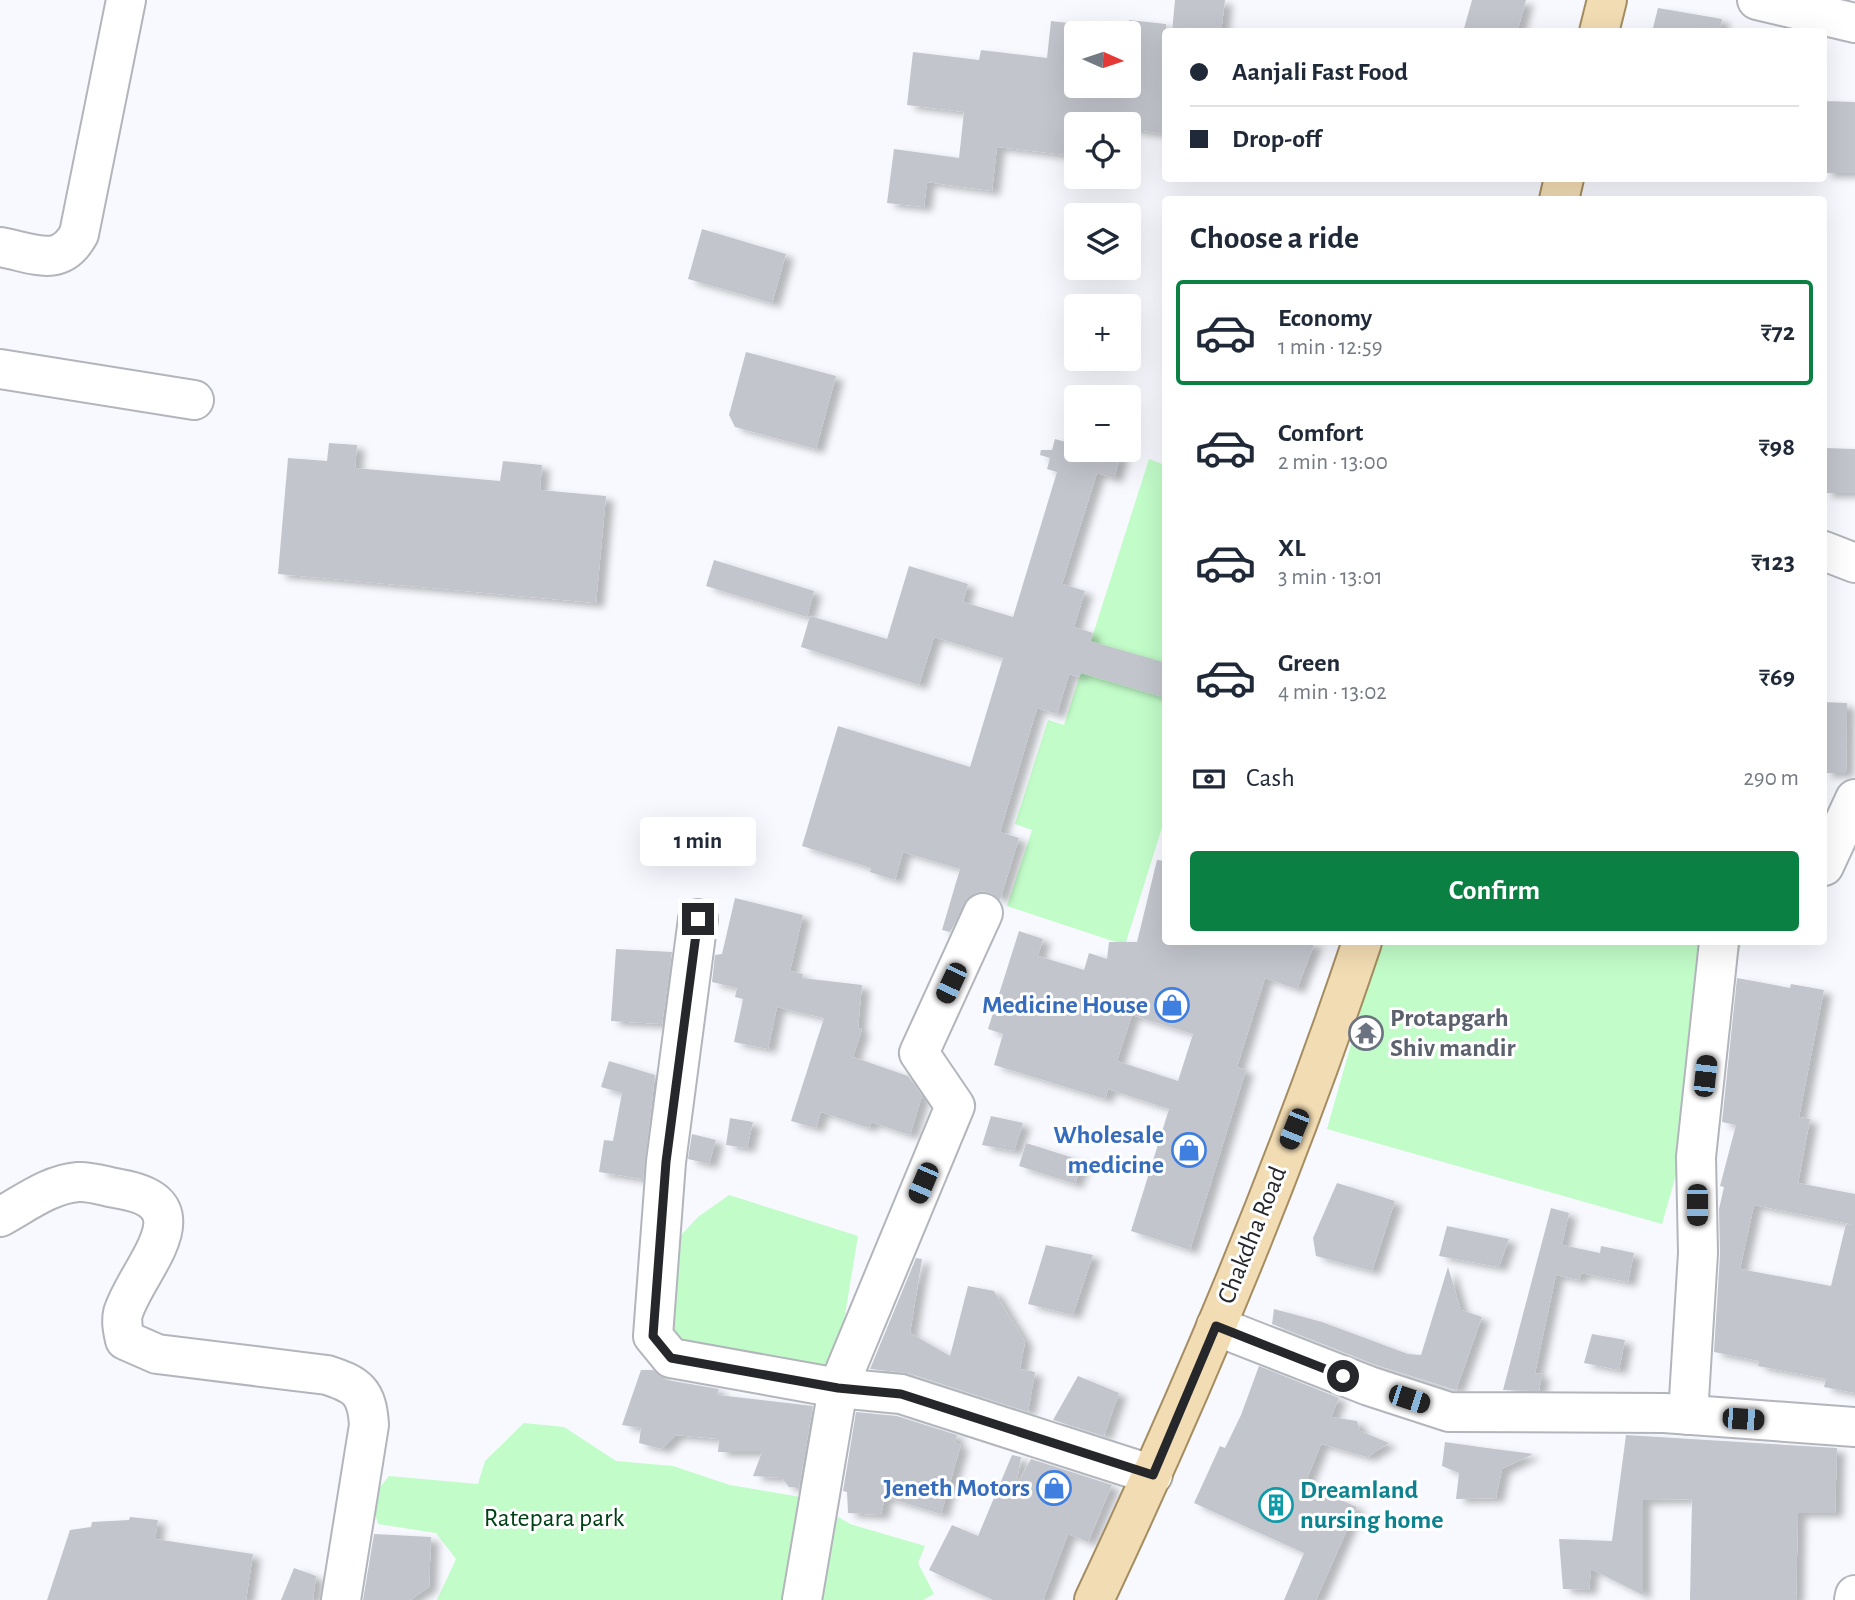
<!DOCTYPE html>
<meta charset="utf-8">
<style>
:root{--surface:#fff;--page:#f6f6f7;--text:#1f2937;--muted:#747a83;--line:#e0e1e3;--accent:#0b8043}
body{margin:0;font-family:"Alegreya Sans",sans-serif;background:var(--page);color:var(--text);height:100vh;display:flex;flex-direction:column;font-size:26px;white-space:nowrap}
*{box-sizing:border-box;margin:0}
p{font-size:23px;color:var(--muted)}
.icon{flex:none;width:38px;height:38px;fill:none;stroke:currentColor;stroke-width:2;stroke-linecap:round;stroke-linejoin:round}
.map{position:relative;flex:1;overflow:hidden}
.panel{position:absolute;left:1162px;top:196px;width:665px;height:749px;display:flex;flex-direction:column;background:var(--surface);border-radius:7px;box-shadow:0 7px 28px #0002}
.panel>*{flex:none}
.guide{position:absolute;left:1162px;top:28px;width:665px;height:154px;border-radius:7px;box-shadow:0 7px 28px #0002;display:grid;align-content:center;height:154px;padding:0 28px;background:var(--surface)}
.needle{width:46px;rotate:93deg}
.controls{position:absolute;left:1064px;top:21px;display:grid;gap:14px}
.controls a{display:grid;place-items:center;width:77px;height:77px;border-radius:7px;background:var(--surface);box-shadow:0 7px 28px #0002;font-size:35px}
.end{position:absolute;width:32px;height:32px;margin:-16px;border:9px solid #26272a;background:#fff;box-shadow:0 0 0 4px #fff}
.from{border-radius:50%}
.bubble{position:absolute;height:49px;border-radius:7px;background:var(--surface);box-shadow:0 7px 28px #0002;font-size:23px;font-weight:600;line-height:49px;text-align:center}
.car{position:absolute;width:21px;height:42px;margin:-21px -10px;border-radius:9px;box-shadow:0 0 5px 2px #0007;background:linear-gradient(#222 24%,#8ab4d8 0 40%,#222 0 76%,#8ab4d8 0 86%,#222 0)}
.guide b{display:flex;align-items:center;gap:24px;height:66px;font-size:26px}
.guide b+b{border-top:2px solid var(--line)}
.guide i{width:18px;height:18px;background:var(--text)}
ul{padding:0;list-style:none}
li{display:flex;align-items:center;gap:21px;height:105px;margin:0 14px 10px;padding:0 14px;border:4px solid transparent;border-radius:7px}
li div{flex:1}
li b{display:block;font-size:26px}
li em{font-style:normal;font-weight:600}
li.current{border-color:var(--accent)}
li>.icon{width:63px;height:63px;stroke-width:1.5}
h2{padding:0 28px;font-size:32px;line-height:84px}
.pay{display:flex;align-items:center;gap:18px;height:77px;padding:0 28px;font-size:26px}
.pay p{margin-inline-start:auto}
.button{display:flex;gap:14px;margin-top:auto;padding:14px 28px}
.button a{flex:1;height:80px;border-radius:7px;background:var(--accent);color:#fff;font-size:28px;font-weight:600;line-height:80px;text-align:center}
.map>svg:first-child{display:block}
.green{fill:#c2fcc9}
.building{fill:#c3c5cd;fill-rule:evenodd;filter:url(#shadow)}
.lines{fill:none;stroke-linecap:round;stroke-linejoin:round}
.minor-casing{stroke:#b3b5bd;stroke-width:42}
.major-casing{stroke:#a58d62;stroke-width:42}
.minor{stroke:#fff;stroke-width:38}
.major{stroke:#f2dcb3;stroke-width:38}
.route{stroke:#26272a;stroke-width:9}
.labels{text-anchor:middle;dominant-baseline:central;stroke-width:6;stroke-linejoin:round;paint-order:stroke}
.shop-label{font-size:26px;font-weight:bold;fill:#366cbe;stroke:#fff;text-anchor:end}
.worship-label{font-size:26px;font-weight:bold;fill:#5b616d;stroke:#fff;text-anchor:start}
.street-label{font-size:26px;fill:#26272a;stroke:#fff}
.culture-label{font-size:26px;font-weight:bold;fill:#0d838f;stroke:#fff;text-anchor:start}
.park-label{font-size:26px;fill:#004015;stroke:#fff}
</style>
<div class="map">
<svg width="1855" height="1600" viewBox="0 0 1855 1600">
<defs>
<filter id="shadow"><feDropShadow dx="8" dy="4.5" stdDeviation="3.5" flood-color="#0004"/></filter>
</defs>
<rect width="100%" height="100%" fill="#f7f9fe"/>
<g class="green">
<path d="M1149 459 1165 465V818L1125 945 1007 906 1032 830 1015 824 1048 720 1064 725Z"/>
<path d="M1380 942H1742L1662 1224 1327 1129Z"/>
<path d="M729 1195 858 1236 836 1369 667 1355 675 1305 672 1245 698 1217Z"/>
<path d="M524 1423 564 1427 616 1461 673 1466 730 1485 807 1498 850 1524 925 1546 918 1563 934 1594 923 1600H437L456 1559 436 1533 378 1524 371 1498 389 1476 478 1484 485 1461Z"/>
</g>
<g class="building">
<path d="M1175 0H1225L1221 32H1172Z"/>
<path d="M1472 0H1526L1517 32H1463Z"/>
<path d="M1658 8 1722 19 1720 32H1652Z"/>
<path d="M1129 20 1166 24V134L1129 129V124H1076V156L997 147 992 191 927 182 924 207 887 203 894 149 959 158 964 112 907 105 913 52 979 60 981 50 1047 58 1051 21 1076 24V89L1129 95Z"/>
<path d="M1824 101 1855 102V173H1824Z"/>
<path d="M702 229 786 254 772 303 688 279Z"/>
<path d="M746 352 836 376 816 449 735 427 729 415Z"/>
<path d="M1055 439 1076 445V450H1102L1121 455 1114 478 1097 473 1062 584 1085 591 1074 627 1093 633 1090 641 1166 663V698L1081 673 1079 677 1069 674 1057 714 1037 708 1000 832 1019 838 1000 900 991 893 982 891 971 895 950 932 942 930 960 869 903 852 895 880 870 872 871 868 802 846 838 726 970 767 1003 658 934 637 919 685 801 647 810 616 887 639 909 566 968 584 963 602 1013 617 1057 472 1047 469 1050 458 1040 455 1041 450H1052Z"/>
<path d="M329 443 357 445 355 468 500 481 503 461 542 465 540 490 606 496 596 603 278 574 288 458 327 461Z"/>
<path d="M1824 448 1855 449V493H1824Z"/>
<path d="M714 560 814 591 807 617 706 586Z"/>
<path d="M1824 702 1847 703 1846 773H1824Z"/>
<path d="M1157 860 1166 861V942H1315L1297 989 1265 978 1237 1067 1246 1070 1190 1250 1131 1231 1169 1109 1108 1089 1105 1099 994 1065 1003 1034 988 1029 1019 931 1043 939 1038 956 1084 970 1089 953 1107 959 1109 942H1137ZM1132 1015 1193 1034 1178 1081 1117 1061Z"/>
<path d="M735 898 803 915 790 971 803 974 802 978 862 985 858 1028 862 1029 853 1057 908 1076 922 1096 910 1135 871 1122 869 1128 821 1112 816 1128 791 1121 824 1018 777 1007 768 1049 734 1042 743 999 735 997 737 988 712 982 715 955 722 954Z"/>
<path d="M616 949 672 952 662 1024 611 1021Z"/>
<path d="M1737 978 1790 988 1791 984 1824 990 1799 1117 1810 1119 1798 1183 1855 1194V1225L1754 1205 1740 1269 1831 1286 1846 1224 1855 1225V1393L1824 1387 1826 1379 1758 1366 1759 1361 1714 1352 1720 1254 1719 1209 1724 1187 1720 1186 1736 1125 1722 1122Z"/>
<path d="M609 1061 655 1075 643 1179 599 1172 604 1140 613 1141 622 1093 601 1087Z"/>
<path d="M991 1116 1023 1123 1014 1151 982 1145Z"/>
<path d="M730 1118 753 1122 747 1148 726 1145Z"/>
<path d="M692 1134 716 1140 709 1164 688 1159Z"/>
<path d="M1026 1143 1083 1161 1075 1184 1019 1166Z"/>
<path d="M1337 1183 1395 1201 1372 1271 1316 1256 1313 1238Z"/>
<path d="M1551 1208 1569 1213 1562 1245 1600 1253 1601 1246 1634 1253 1628 1282 1581 1273 1579 1280 1556 1275 1535 1373 1542 1374 1539 1391 1503 1390Z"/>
<path d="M1447 1226 1509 1239 1499 1267 1439 1256Z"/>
<path d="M1046 1245 1093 1255 1073 1315 1028 1304Z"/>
<path d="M916 1258 922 1259 910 1333 950 1356 968 1286 994 1291 1025 1342 1020 1369 1035 1372 1028 1412 908 1373 870 1369Z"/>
<path d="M1448 1267 1461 1310 1482 1317 1456 1390 1376 1365 1272 1324 1274 1309 1322 1322 1408 1354 1421 1355Z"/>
<path d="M1592 1334 1625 1340 1619 1370 1584 1363Z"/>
<path d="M1259 1366 1339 1398 1331 1417 1357 1421 1360 1431 1389 1443 1367 1457 1321 1444 1305 1484 1357 1507 1316 1600H1284L1304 1553 1194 1503 1220 1446 1225 1448 1241 1415Z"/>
<path d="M641 1370H653L667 1380 719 1389 717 1395 813 1406 799 1487H789L782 1478 753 1476 762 1452H718L719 1439 676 1435 662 1449 639 1443 641 1428 622 1425Z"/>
<path d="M1078 1376 1119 1393 1104 1436 1053 1420Z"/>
<path d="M856 1412 897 1416 957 1435 955 1443 961 1445 941 1514 885 1497 881 1515 848 1513 847 1492 843 1491Z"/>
<path d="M1626 1435 1837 1448 1835 1513H1798L1796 1600H1690L1692 1499 1643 1500V1595L1591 1569 1589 1590 1563 1589 1559 1539 1612 1541Z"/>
<path d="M1445 1442 1487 1448 1533 1454 1502 1469 1496 1498 1456 1499 1459 1473 1442 1466Z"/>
<path d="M1012 1455 1021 1457 1016 1485 1031 1459 1112 1485 1088 1542 1068 1534 1043 1600H993L929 1570 952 1525 978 1536Z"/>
<path d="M130 1517 158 1520 155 1539 253 1554 246 1600H47L70 1530 91 1527 92 1522 129 1520Z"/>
<path d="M374 1534 431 1537 429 1587 410 1600H363Z"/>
<path d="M294 1568 316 1576 313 1600H281Z"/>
</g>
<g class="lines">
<g class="minor-casing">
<g id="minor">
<path d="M1757 0 1855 23"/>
<path d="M0 247C34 253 60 269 79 234L126 0"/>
<path d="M0 369 194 400"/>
<path d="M1824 551 1855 563"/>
<path d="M1824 866 1855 799"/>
<path d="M698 919 666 1162 653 1336 671 1358 838 1388 901 1394 1153 1475"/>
<path d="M0 1217C24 1204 50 1184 78 1182 91 1181 107 1187 120 1189 208 1204 137 1268 123 1313 121 1322 123 1331 125 1340L157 1354 327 1375C358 1385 367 1392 369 1425L341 1600"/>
<path d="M1216 1326 1369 1386 1449 1412 1664 1413 1855 1427"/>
<path d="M1688 1415 1698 1253 1696 1157 1719 942"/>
<path d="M802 1600 838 1388 955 1106 919 1053 983 913"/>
<path d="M1854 1600 1855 1595"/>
</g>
</g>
<g class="major-casing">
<g id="major">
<path d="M1599 32 1607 0"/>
<path d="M1559 200 1564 178"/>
<path d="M1094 1600C1195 1386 1287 1166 1362 942"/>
</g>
</g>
<use href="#minor" class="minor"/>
<use href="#major" class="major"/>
</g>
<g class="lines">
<path class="route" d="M698 919 666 1162 653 1336 671 1358 838 1388 901 1394 1153 1475 1216 1326 1343 1376"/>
</g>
<defs>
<g id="shop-ring" transform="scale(1.75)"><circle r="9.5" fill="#fff" stroke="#3f7fe0" stroke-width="1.5"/><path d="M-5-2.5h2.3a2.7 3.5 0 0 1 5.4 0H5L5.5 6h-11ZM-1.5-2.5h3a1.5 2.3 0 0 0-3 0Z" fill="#3f7fe0"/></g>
<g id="temple-ring" transform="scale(1.75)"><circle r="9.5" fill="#fff" stroke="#6b7280" stroke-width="1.5"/><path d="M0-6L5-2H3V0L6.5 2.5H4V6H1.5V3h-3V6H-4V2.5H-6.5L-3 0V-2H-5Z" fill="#6b7280"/></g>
<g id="building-ring" transform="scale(1.75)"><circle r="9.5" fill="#fff" stroke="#0f9aa8" stroke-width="1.5"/><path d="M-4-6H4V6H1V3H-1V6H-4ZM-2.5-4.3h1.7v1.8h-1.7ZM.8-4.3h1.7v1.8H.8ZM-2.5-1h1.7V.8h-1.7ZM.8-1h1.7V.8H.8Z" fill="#0f9aa8"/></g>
</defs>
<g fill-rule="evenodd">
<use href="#shop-ring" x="1172" y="1005"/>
<use href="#temple-ring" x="1366" y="1033"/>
<use href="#shop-ring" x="1189" y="1150"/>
<use href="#shop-ring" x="1054" y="1488"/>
<use href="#building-ring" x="1276" y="1505"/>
</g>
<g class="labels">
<g class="shop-label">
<text x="1148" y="1005">Medicine House</text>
<text x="1164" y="1135">Wholesale<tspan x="1164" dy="30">medicine</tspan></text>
<text x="1030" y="1488">Jeneth Motors</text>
</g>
<g class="worship-label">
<text x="1390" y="1018">Protapgarh<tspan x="1390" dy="30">Shiv mandir</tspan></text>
</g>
<g class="street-label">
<text transform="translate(1252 1235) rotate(-68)">Chakdha Road</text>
</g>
<g class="culture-label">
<text x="1300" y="1490">Dreamland<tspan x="1300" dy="30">nursing home</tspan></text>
</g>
<g class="park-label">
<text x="554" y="1518">Ratepara park</text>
</g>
</g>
</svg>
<div class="controls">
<a><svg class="needle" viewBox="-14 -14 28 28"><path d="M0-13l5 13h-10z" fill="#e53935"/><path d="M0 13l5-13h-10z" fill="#747a83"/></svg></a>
<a><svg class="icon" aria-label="locate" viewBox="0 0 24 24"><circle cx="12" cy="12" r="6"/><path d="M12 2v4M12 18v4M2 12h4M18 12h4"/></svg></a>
<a><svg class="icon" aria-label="layers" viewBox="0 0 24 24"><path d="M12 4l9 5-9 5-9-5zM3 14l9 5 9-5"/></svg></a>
<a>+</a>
<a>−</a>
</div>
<i class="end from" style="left:1343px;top:1376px"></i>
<i class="end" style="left:698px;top:919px"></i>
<div class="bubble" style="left:640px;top:817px;width:116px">1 min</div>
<i class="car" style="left:951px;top:983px;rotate:205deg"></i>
<i class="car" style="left:1705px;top:1076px;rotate:6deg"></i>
<i class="car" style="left:1294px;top:1129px;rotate:202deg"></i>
<i class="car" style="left:923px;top:1183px;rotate:203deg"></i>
<i class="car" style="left:1697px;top:1205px;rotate:180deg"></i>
<i class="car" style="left:1409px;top:1399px;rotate:108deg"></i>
<i class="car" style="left:1743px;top:1419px;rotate:94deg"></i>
<div class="guide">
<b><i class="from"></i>Aanjali Fast Food</b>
<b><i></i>Drop-off</b>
</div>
<section class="panel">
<h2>Choose a ride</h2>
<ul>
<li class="current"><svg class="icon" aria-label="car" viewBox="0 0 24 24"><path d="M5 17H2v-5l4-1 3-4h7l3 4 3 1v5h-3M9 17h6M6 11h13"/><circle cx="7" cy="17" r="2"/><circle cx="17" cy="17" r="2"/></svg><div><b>Economy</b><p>1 min · 12:59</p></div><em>₹72</em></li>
<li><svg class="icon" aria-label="car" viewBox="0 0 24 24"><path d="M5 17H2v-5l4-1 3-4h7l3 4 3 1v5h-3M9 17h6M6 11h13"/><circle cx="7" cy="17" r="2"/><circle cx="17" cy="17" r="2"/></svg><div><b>Comfort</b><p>2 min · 13:00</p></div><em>₹98</em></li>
<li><svg class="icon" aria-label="car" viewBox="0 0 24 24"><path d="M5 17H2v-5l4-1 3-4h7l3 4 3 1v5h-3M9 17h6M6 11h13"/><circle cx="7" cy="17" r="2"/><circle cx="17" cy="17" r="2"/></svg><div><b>XL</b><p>3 min · 13:01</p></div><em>₹123</em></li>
<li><svg class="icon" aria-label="car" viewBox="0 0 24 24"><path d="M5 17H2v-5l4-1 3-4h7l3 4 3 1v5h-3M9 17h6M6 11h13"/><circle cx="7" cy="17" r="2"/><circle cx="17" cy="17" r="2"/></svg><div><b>Green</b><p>4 min · 13:02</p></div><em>₹69</em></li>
</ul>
<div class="pay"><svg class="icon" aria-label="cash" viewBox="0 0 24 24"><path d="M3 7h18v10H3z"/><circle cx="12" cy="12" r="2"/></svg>Cash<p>290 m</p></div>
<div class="button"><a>Confirm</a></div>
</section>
</div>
